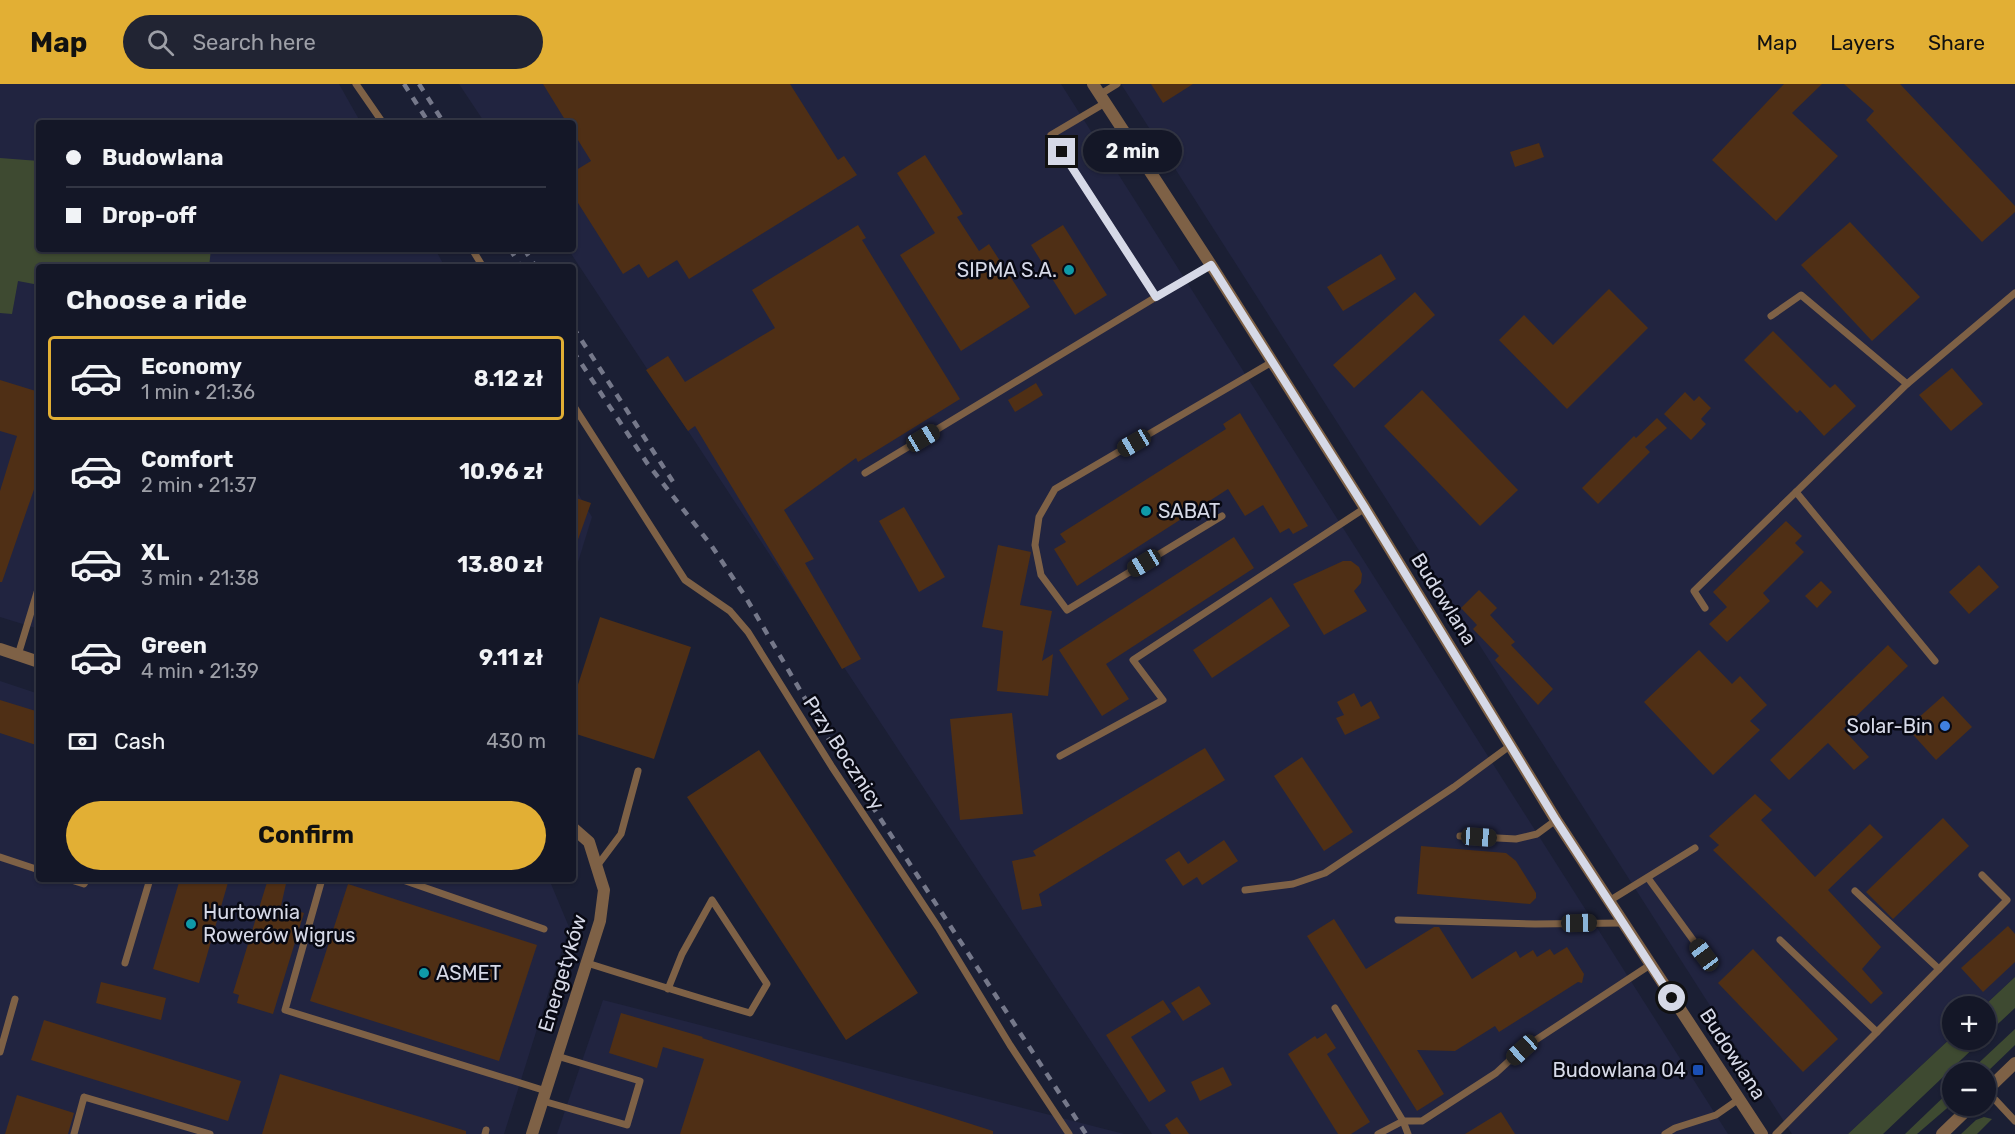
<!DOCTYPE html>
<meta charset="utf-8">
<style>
:root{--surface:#141727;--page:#212433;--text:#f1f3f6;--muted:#9d9fa7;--line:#333644;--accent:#e2af34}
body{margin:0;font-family:Rubik,sans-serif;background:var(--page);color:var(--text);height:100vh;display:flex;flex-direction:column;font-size:22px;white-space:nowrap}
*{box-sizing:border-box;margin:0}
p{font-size:20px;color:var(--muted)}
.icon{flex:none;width:33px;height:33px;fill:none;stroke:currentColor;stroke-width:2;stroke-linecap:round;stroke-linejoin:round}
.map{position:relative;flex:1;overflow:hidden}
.sheet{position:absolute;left:36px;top:180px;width:540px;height:618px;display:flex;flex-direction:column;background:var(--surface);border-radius:6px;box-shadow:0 2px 4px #0004,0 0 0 2px var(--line)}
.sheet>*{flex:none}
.guide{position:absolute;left:36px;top:36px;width:540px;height:132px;border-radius:6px;box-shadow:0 2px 4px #0004,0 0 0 2px var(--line);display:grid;align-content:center;height:132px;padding:0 30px;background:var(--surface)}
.controls{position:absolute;left:1942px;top:912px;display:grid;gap:12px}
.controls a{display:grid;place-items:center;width:54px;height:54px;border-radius:50%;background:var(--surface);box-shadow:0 2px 4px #0004,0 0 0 2px var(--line);font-size:30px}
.end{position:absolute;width:27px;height:27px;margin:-14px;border:8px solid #d6d9e7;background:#111;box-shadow:0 0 0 3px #111}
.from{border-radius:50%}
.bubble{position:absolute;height:42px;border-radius:21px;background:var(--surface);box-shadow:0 2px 4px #0004,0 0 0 2px var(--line);font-size:20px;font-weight:700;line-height:42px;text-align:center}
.car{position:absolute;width:18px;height:36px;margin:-18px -9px;border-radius:8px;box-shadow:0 0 4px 2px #0007;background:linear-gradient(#222 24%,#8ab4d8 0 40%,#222 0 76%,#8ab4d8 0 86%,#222 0)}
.guide b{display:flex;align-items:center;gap:21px;height:57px;font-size:22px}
.guide b+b{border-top:2px solid var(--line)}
.guide i{width:15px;height:15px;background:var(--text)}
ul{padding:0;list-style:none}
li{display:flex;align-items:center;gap:18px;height:84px;margin:0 12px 9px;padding:0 18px;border:3px solid transparent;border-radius:6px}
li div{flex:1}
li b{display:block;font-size:22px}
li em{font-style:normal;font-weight:700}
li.current{border-color:var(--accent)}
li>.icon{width:54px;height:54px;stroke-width:1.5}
h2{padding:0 30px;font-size:27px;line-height:72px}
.pay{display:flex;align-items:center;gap:15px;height:66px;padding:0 30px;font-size:22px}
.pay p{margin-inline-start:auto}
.primary-button{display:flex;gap:12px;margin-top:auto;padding:12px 30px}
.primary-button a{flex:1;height:69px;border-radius:36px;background:var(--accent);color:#111;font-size:24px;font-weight:700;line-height:69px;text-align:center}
header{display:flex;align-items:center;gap:36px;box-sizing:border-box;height:84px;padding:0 30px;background:var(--accent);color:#111}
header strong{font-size:28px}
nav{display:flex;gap:33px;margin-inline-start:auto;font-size:21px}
.search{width:420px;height:54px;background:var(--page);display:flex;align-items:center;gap:15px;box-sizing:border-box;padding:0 21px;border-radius:33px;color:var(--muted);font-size:22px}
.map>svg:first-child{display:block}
.built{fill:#212440}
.green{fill:#3e4a31}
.building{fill:#4f2f15}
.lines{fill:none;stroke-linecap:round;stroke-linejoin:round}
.service{stroke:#7e6146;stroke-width:7}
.minor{stroke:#7e6146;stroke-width:12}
.tertiary{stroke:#7e6146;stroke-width:12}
.rail{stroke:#75788a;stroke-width:4.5;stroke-dasharray:8 8;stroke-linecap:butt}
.route{stroke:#d6d9e7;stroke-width:8}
.culture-dot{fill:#0f9aa8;stroke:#080913;stroke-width:2}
.shop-dot{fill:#3f7fe0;stroke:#080913;stroke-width:2}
.transit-dot{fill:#1a4fb4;stroke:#080913;stroke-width:2}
.labels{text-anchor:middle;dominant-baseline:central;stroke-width:5;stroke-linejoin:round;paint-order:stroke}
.poi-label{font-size:20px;fill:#d6d9e7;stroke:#080913;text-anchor:end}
.street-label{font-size:20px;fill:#d6d9e7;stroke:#080913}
</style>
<header>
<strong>Map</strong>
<div class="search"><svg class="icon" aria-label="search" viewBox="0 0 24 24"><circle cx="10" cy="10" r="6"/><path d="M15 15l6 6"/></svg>Search here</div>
<nav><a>Map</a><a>Layers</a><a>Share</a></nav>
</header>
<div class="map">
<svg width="2015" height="1050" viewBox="0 0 2015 1050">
<rect width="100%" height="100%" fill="#1b1f34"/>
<g class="built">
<path d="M0 0H339L361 39H39V165H435L445 183H39V545L0 533Z"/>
<path d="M459 0H1061L1728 1050H1152L568 165H573V39H485Z"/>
<path d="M1121 0H2015V893L1984 922H1953V952L1848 1050H1792Z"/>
<path d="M573 401 592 433 573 494Z"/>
<path d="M0 597 39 610V795H549L569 843 504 1050H0Z"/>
<path d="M603 916 1124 1050H557Z"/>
</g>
<g class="green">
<path d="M0 74 39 77V165H211L209 183H39V201L18 197 12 230 0 229Z"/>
<path d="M2015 893V924L1986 951V922H1984Z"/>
<path d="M2015 945V961L1986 989 1969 988Z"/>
<path d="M1953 952V956H1982L1883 1050H1848Z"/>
<path d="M1953 1004V1019L1917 1050H1905Z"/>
<path d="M1984 1033 1992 1035 1977 1050H1961L1976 1036Z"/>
</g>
<g class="building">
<path d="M543 0H790L838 76 844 72 857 91 689 195 677 176 648 194 639 180 623 190 573 111V88L591 77 573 48V39H567Z"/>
<path d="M1151 0H1193L1163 19Z"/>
<path d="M1784 0H1822L1792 29 1838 72 1776 137 1712 76Z"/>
<path d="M1844 0H1900L2015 122V128L1982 158 1866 36 1874 27Z"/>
<path d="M1539 59 1544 73 1515 83 1510 68Z"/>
<path d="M925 71 963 130 957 133 979 167 989 160 1030 223 961 267 900 171 935 149 897 89Z"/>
<path d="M1850 138 1920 213 1872 257 1801 181Z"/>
<path d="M858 141 866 154 862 156 960 315 858 378 856 374 784 426 814 475 805 479 861 575 842 585 695 342 688 347 646 286 668 272 685 298 775 244 752 206Z"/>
<path d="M1063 141 1107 211 1075 231 1031 161Z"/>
<path d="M1381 170 1396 195 1343 227 1327 203Z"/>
<path d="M1609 205 1648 244 1567 325 1499 256 1524 231 1553 261Z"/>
<path d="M1415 208 1435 231 1354 304 1333 281Z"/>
<path d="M1773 247 1830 304 1835 300 1856 322 1824 352 1800 326 1797 329 1744 276Z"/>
<path d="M1952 284 1983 320 1951 347 1919 311Z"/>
<path d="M0 296 39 308V391L2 498H0V407L17 352 0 347Z"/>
<path d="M1036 299 1043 311 1015 328 1008 316Z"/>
<path d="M1422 306 1518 406 1480 442 1384 342Z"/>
<path d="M1685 308 1694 317 1699 312 1711 324 1701 335 1706 340 1691 356 1664 330Z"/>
<path d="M1240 329 1308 442 1293 450 1289 444 1280 449 1263 421 1245 432 1228 405 1077 502 1054 465 1066 458 1060 450 1226 345 1223 340Z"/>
<path d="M1657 334 1667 344 1645 363 1650 368 1598 420 1582 404 1634 352 1636 354Z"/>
<path d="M573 413 591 419 575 464H573Z"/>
<path d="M904 423 945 493 919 508 879 437Z"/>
<path d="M1786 437 1802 452 1795 459 1804 468 1763 509 1770 517 1727 558 1709 540 1727 523 1713 508Z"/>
<path d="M1234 453 1254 484 1106 580 1129 615 1102 632 1059 566Z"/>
<path d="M998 461 1031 468 1020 521 1052 527 1042 577 1053 570 1048 612 997 607 1003 547 982 543Z"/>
<path d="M1343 477H1351L1359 483 1362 490 1361 499 1354 507 1367 527 1324 551 1293 500Z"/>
<path d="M1979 481 1999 503 1969 530 1949 508Z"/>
<path d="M1821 497 1832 508 1817 524 1805 512Z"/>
<path d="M1479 506 1497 524 1490 531 1515 558 1511 561 1553 605 1538 621 1495 576 1499 572 1473 545 1477 541 1461 524Z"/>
<path d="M1271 513 1290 542 1212 594 1193 566Z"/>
<path d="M600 533 691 563 654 675 573 649V616Z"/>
<path d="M1888 561 1908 582 1843 645 1869 673 1854 686 1828 659 1789 696 1770 676Z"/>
<path d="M1699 566 1732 600 1740 592 1767 621 1750 637 1760 646 1713 691 1644 618Z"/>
<path d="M1354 609 1361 623 1371 617 1380 634 1345 651 1336 634 1344 631 1337 618Z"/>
<path d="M1943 612 1972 643 1936 676 1907 644Z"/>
<path d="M0 616 39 628V662L0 649Z"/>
<path d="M1012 629 1023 730 960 736 950 635Z"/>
<path d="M1205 664 1225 696 1039 810 1042 822 1022 826 1012 777 1036 772 1033 767Z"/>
<path d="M759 666 918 909 846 956 687 713Z"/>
<path d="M1302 673 1353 748 1324 767 1274 692Z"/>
<path d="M1755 710 1772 726 1761 736 1815 793 1870 740 1883 753 1828 806 1881 863 1862 885 1883 909 1871 920 1713 766 1719 761 1709 752Z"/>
<path d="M1943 734 1969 762 1893 835 1866 808Z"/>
<path d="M1224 756 1238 777 1202 801 1197 793 1183 802 1165 776 1179 767 1188 780Z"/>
<path d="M1421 762 1506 769 1516 777 1536 809V814L1530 820 1417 810Z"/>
<path d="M180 795H229L199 899 153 885Z"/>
<path d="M268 795H287L281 822 304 829 273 930 237 919 239 911 233 909Z"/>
<path d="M348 800 537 861 499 977 310 917Z"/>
<path d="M1334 835 1366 885 1434 843H1439L1472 895 1516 867 1520 874 1533 866 1537 873 1550 865 1554 871 1567 863 1584 890 1582 899 1578 898 1499 948 1495 942 1455 967 1417 966 1444 1010 1417 1027 1307 852Z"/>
<path d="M2008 842 2015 850V878L1983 908 1961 884Z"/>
<path d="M1753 865 1838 955 1803 988 1718 899Z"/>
<path d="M101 898 166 914 161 936 96 919Z"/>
<path d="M1199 902 1211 920 1183 937 1171 919Z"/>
<path d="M1163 916 1171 928 1131 953 1166 1007 1149 1018 1106 951Z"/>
<path d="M621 929 703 953 702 954 993 1047V1050H680L704 975 663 963 657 984 609 969Z"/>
<path d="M44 936 241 997 228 1037 31 976Z"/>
<path d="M1326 949 1336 964 1327 970 1370 1038 1351 1050H1338L1288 970 1315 952 1317 955Z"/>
<path d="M1223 983 1232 1001 1200 1017 1191 998Z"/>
<path d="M280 990 466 1047V1050H262Z"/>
<path d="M17 1011 74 1029 68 1050H5Z"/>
<path d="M1501 1028 1515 1050H1465Z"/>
<path d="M1177 1033 1189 1050H1171L1165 1041Z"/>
</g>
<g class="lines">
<g class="service">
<path d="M356 0 383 39"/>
<path d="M1099 11 1117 0"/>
<path d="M472 165 483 183"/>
<path d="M1156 213 1211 181"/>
<path d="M1771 232 1801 211 1907 300"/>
<path d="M573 321 685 496 730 527 748 548 832 683 938 843 1010 961 1069 1050"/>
<path d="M865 389 1156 213 1051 51 1105 19"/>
<path d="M1222 432 1067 526 1041 491 1035 461 1039 433 1055 405 1272 278"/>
<path d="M1705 524 1694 507 1796 408"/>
<path d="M18 571 39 502"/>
<path d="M1935 577 1796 408 1907 300 2015 209"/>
<path d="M1060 672 1163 616 1133 576 1365 424"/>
<path d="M1460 752 1516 755 1537 750 1556 736"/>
<path d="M0 773 39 786"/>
<path d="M597 782 621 750 638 687"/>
<path d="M1648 794 1704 871"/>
<path d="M68 795 84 800 87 795"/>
<path d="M322 795 285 926 546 1007"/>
<path d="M400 795 544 845"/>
<path d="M1245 806 1293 800 1325 789 1454 703 1511 661"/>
<path d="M1855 807 1939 885"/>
<path d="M1609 817 1695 764"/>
<path d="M1398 836 1535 840 1623 839"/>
<path d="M125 879 150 795"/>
<path d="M587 879C641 896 695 913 750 929L767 900 712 816 682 870 668 905"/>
<path d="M1335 924 1403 1037 1408 1050"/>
<path d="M1877 948 2007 816 1982 791"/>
<path d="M0 968 15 915"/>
<path d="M1987 1007 2015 1037"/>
<path d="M543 1017 627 1041 640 997 557 972"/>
<path d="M74 1050 84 1013 210 1050"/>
<path d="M485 1050 486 1046"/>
<path d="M1378 1050 1403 1037H1422L1496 989 1522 965 1650 881"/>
<path d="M1665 1050 1675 1044 1716 1031 1739 1015"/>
<path d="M1776 1050 1877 948 1780 856"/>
</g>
<g class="minor">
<path d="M1093 0 1211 181 1365 424 1556 736 1762 1050"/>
<path d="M0 565 39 578"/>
<path d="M532 1050 600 837 604 806 589 758 573 744"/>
</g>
<g class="tertiary">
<path d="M1986 1007 2015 979"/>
<path d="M1942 1050 1971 1022"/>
</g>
<g class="rail">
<path d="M404 0 429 39"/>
<path d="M419 0 444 39"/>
<path d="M510 165 521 183"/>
<path d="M524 165 536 183"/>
<path d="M573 243 677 404"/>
<path d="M573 267 647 379 711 461 745 512 831 659 1086 1050"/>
</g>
</g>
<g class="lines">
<path class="route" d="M1062 68 1156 213 1211 181 1365 424 1556 736 1672 914"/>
</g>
<g class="culture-dot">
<circle cx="1069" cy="186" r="6"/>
<circle cx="1146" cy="427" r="6"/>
<circle cx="191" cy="840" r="6"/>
<circle cx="424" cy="889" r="6"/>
</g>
<circle class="shop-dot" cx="1945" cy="642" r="6"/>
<rect class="transit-dot" x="1692" y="980" width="12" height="12" rx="3"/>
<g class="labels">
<g class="poi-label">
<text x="1057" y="186">SIPMA S.A.</text>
<text x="1158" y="427" text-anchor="start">SABAT</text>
<text x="1933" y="642">Solar-Bin</text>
<text x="203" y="828" text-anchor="start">Hurtownia<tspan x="203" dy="23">Rowerów Wigrus</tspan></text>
<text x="436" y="889" text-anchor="start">ASMET</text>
<text x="1686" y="986">Budowlana 04</text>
</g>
<g class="street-label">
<text transform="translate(1444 515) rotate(58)">Budowlana</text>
<text transform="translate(844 669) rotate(57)">Przy Bocznicy</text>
<text transform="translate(562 889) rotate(-73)">Energetyków</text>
<text transform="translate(1733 970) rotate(57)">Budowlana</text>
</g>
</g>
</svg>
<div class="controls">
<a>+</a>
<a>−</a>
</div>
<i class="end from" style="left:1672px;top:914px"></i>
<i class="end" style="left:1062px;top:68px"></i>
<div class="bubble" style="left:1083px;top:46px;width:99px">2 min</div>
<i class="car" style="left:923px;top:354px;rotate:59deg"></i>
<i class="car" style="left:1134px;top:359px;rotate:240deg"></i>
<i class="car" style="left:1144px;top:479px;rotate:239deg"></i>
<i class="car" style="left:1479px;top:753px;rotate:94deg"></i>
<i class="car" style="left:1579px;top:839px;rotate:89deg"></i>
<i class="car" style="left:1704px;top:871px;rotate:323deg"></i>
<i class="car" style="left:1522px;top:966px;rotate:228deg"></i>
<div class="guide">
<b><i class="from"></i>Budowlana</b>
<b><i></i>Drop-off</b>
</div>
<section class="sheet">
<h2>Choose a ride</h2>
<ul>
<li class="current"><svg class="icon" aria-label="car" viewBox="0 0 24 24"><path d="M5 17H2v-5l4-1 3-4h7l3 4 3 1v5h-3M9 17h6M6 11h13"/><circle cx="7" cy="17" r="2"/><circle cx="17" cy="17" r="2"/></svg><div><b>Economy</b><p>1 min · 21:36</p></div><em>8.12 zł</em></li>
<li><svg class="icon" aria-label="car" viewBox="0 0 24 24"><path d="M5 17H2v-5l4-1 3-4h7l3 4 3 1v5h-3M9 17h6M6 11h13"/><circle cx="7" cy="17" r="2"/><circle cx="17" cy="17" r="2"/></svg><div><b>Comfort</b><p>2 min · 21:37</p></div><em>10.96 zł</em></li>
<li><svg class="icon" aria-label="car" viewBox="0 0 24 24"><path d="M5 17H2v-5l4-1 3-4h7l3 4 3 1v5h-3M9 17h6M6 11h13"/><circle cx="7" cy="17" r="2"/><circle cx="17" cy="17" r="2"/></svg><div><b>XL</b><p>3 min · 21:38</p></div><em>13.80 zł</em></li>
<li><svg class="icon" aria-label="car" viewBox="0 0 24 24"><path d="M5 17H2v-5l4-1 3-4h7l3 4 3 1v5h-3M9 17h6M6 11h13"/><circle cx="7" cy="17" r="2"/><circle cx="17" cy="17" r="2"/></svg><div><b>Green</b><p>4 min · 21:39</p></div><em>9.11 zł</em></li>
</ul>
<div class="pay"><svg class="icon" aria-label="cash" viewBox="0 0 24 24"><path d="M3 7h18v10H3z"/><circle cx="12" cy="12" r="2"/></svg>Cash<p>430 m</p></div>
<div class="primary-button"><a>Confirm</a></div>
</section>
</div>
